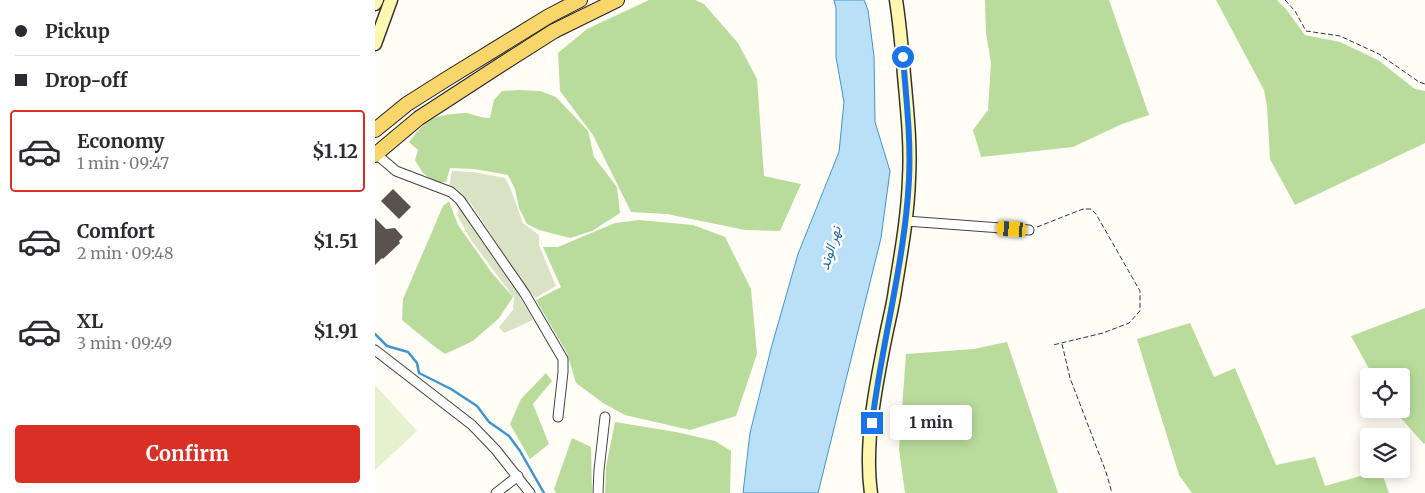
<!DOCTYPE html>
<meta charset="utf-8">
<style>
:root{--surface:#fff;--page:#f7f7f7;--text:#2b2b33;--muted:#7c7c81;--line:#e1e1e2;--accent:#d93025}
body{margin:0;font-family:Merriweather,Vazirmatn,serif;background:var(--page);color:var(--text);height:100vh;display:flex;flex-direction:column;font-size:19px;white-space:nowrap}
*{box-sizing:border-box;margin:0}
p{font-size:16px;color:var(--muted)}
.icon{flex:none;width:28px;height:28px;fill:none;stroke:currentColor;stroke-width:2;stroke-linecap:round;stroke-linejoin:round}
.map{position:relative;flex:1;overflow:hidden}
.details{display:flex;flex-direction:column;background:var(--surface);width:375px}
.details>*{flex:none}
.banner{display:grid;align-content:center;height:110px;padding:0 15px;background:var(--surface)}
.fabs{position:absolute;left:985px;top:368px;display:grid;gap:10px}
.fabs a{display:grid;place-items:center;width:50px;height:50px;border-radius:5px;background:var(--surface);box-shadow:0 2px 12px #0003;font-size:25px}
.end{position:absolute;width:22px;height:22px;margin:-11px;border:6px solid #1a73e8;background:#fff;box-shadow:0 0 0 2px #fff}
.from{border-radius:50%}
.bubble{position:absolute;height:35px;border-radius:5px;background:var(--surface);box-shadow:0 2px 12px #0003;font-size:16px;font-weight:700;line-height:35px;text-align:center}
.car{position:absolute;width:15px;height:30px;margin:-15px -8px;border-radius:6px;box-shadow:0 0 4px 1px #0007;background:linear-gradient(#f5c518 24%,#345 0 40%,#f5c518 0 76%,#345 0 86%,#f5c518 0)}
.banner b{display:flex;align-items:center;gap:18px;height:48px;font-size:19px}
.banner b+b{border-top:1px solid var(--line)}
.banner i{width:12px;height:12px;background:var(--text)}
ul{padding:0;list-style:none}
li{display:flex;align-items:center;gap:15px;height:82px;margin:0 10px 8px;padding:0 5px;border:2px solid transparent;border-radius:5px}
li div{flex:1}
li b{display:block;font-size:19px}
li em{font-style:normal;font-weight:700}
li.selected{border-color:var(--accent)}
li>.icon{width:45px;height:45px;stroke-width:1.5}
.cta{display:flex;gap:10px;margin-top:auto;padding:10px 15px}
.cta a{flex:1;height:58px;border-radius:5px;background:var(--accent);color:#fff;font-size:20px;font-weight:700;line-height:58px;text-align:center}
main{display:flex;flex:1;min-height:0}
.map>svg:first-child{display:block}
.forest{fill:#b9dc9c}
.cemetery{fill:#d9e3c4}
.pitch{fill:#e6f2cf}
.water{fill:#b9e0f7;stroke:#3f96cf}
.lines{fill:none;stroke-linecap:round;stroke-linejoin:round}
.stream{stroke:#3f96cf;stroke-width:2.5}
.building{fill:#5a524d}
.street-casing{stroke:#444;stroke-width:11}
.secondary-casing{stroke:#333;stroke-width:15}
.primary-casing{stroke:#222;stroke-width:16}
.path{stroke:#333;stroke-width:1;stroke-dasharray:5 2.5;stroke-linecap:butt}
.street{stroke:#fff;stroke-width:9}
.secondary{stroke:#fff6b0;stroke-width:12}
.primary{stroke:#f9d66b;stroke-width:14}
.route{stroke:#1a73e8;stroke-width:6}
.labels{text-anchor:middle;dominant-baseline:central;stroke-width:5;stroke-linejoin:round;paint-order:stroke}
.water-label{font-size:14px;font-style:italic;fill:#1768a6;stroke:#fff}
</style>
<main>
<section class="details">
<div class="banner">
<b><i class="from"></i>Pickup</b>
<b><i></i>Drop-off</b>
</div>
<ul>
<li class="selected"><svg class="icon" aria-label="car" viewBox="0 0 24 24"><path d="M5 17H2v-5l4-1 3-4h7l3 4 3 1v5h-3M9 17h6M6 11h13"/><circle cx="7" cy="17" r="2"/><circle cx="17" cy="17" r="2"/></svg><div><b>Economy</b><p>1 min · 09:47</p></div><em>$1.12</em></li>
<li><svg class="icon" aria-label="car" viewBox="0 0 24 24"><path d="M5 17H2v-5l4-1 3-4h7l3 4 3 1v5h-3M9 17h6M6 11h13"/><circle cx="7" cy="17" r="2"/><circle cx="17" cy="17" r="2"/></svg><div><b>Comfort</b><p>2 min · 09:48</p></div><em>$1.51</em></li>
<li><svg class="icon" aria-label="car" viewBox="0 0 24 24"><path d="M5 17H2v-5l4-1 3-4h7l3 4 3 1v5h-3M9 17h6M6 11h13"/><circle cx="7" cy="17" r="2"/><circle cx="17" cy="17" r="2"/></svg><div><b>XL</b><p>3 min · 09:49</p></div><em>$1.91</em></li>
</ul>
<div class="cta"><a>Confirm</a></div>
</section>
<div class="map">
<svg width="1050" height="493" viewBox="0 0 1050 493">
<rect width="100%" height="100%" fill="#fffdf5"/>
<g class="forest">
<path d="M274 0H320L329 4 363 43 382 79 389 176 426 184 405 231 370 230 292 214 256 212 218 135 185 91 183 53 212 29Z"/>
<path d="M610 0H734L774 115 747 124 698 147 606 157 598 130 613 110 616 63 611 33Z"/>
<path d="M841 0H902L911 9 930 35 965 42 1003 60 1040 89 1050 91V143L920 205 895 159 892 106 889 90Z"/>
<path d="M143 90 165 91 181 97 213 131 219 157 242 187 245 213 217 231 195 238 164 230 152 224 144 208 140 189 133 175 99 169 75 168 71 182 61 183 48 173 40 160 43 150 34 142C48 124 56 115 80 114 84 113 88 113 92 113 100 115 106 118 115 118L119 100 127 91Z"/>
<path d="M74 201 83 225 117 273 138 297 124 318 98 341 70 354 60 347 27 320 28 299 68 206Z"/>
<path d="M264 220 318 225 350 237 376 289 382 354 361 416 315 430 250 415 228 403 201 383 192 353 161 300 186 287 168 247H183L240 223Z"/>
<path d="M1050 308V443L1049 444 1024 416 1019 409H1026V376H998L976 336Z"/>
<path d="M815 323 839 377 860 368 901 465 940 457 950 486 1006 470 1014 493H817L804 475 762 339Z"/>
<path d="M632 342 683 493H530L524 449 531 354 599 349Z"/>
<path d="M171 373 177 381 158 404 174 444 155 459 135 424 146 399Z"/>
<path d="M240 422 301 432 340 441 356 451 355 493H230L231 467Z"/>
<path d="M197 438 216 447 217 493H181L179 489Z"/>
</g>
<g class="cemetery">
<path d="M77 171 99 172 130 178 134 185 148 223 164 235V245L181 286 160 298 143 276 95 202 74 186Z"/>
<path d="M84 208 138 285 158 320 129 333 124 327 138 310 139 298 96 240 82 215Z"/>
</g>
<path class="pitch" d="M0 385 42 431 0 470Z"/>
<path class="water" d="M459 0H489L493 10 499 56 500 122 515 171 506 238 443 493H368L375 433 397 345 423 254 464 152 469 102 461 57V8Z"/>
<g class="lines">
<path class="stream" d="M0 334 12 346 33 352 42 363 44 373 76 389 102 406 114 422 134 436 145 451 169 493"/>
</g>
<g class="building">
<path d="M18 189 36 207 24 219 6 201Z"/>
<path d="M0 218 11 229 20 228 28 237 24 241 25 243 8 259 7 258 0 265Z"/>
</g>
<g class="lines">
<g class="street-casing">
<g id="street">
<path d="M1 154 21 171 76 192 85 200 150 294 188 359V372L183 417"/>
<path d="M531 221 654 230"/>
<path d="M0 350 97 425 121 450 155 493"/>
<path d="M121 493 143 476"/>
<path d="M223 493 224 470 230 417"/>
</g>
</g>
<g class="secondary-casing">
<g id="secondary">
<path d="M0 4 2 0"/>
<path d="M0 44 16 0"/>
<path d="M496 493C489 444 501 384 511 335 514 320 518 305 520 290 526 253 533 215 534 178 536 144 532 109 529 75 527 50 525 25 521 0"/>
</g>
</g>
<g class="primary-casing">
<g id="primary">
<path d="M0 130 32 104 70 80 174 16 205 0"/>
<path d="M0 155 44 118 124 66 179 31 242 0"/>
</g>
</g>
<g class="path">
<path d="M910 0 920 11 931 31 965 36 1004 54 1044 82 1050 84"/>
<path d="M662 227 708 209H716L721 214 765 291V311L754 323 728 333 678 345"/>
<path d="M687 344 695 378 731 472 737 493"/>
</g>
<use href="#street" class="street"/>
<use href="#secondary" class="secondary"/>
<use href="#primary" class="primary"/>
</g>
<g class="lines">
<path class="route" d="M497 423C507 341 530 261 534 179 536 138 531 97 528 57"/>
</g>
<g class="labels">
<g class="water-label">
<text transform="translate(455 248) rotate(-73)">نهر الوند</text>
</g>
</g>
</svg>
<div class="fabs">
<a><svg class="icon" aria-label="locate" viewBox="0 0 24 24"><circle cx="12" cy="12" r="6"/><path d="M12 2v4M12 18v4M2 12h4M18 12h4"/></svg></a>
<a><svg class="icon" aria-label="layers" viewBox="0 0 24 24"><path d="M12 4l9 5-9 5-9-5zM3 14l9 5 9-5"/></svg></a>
</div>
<i class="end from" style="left:528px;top:57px"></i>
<i class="end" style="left:497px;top:423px"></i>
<div class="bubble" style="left:515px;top:405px;width:82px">1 min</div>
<i class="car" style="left:637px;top:229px;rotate:274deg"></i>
</div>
</main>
